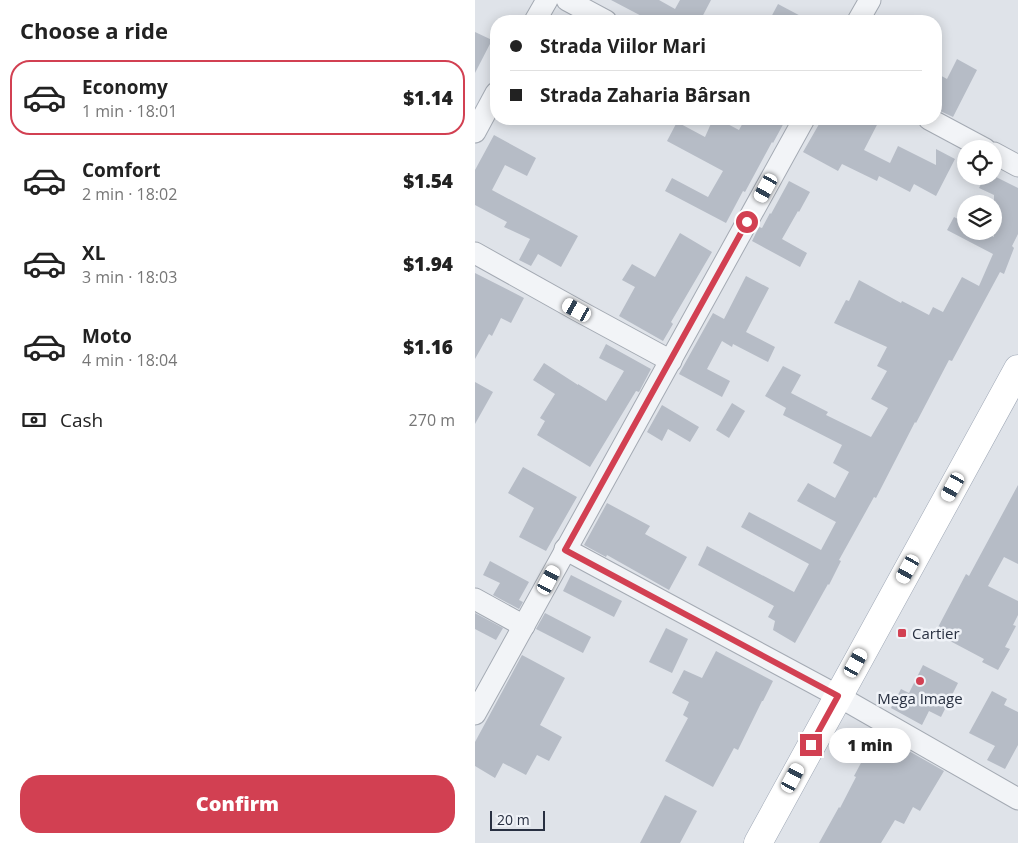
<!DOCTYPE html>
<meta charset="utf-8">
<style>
:root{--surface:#fff;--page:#f6f6f6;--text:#222;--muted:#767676;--line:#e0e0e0;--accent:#d24052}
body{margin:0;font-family:"Open Sans",sans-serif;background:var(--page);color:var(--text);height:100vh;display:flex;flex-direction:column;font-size:19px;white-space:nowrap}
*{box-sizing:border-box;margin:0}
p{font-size:16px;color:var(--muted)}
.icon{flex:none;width:28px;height:28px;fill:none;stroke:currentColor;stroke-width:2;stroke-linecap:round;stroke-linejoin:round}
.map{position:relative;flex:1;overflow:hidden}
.details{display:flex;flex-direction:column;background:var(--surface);width:475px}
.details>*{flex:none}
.guide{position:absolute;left:15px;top:15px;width:452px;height:110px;border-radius:20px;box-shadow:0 2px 12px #0003;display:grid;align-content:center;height:110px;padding:0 20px;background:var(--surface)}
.controls{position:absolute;left:482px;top:140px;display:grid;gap:10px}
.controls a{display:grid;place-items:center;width:45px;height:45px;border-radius:50%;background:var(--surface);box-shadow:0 2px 12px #0003;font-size:25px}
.scale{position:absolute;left:15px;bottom:12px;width:55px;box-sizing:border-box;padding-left:5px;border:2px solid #283041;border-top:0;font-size:14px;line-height:18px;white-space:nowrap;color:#283041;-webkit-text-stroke:4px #eff2f7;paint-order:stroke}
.end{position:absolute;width:22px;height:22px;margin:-11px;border:6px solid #d24052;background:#fff;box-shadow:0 0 0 2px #fff}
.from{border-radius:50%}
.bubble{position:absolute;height:35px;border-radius:18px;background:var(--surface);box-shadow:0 2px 12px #0003;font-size:16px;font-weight:800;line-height:35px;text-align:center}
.car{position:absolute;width:15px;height:30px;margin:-15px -8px;border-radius:6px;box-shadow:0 0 4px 1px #0007;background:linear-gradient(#fff 24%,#345 0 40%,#fff 0 76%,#345 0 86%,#fff 0)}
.guide b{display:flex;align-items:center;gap:18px;height:48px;font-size:19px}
.guide b+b{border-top:1px solid var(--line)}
.guide i{width:12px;height:12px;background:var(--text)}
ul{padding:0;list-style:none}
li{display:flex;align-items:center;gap:15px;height:75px;margin:0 10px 8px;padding:0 10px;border:2px solid transparent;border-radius:20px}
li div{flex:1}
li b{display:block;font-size:19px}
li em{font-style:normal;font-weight:800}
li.current{border-color:var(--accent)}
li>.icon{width:45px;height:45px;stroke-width:1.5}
h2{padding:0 20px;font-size:22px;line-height:60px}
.pay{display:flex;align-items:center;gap:12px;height:55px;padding:0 20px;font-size:19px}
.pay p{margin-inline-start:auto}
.action{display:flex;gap:10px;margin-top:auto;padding:10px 20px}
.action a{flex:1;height:58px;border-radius:20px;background:var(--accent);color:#fff;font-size:20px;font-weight:800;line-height:58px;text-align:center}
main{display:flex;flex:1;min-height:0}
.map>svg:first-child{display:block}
.building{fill:#b6bcc6}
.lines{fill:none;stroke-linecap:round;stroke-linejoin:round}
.minor-casing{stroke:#a4aab3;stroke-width:23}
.major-casing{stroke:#9ea7b5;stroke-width:29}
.minor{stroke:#f2f4f7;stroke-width:21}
.major{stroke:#fff;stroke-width:28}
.route{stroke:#d24052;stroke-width:6}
.poi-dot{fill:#d24052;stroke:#eff2f7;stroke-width:2}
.labels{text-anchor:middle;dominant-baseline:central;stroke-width:5;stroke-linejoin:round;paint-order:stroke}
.poi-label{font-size:15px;fill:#283041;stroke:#eff2f7;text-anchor:start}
</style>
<main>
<section class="details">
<h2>Choose a ride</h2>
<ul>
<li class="current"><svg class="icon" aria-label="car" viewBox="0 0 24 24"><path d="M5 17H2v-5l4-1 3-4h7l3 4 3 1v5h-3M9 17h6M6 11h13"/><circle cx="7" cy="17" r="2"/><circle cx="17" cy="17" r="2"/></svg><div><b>Economy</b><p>1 min · 18:01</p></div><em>$1.14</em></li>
<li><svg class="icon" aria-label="car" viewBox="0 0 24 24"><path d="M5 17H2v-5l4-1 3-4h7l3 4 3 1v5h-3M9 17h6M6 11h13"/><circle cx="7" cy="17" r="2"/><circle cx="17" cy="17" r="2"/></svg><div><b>Comfort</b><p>2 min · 18:02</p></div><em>$1.54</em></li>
<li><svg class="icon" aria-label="car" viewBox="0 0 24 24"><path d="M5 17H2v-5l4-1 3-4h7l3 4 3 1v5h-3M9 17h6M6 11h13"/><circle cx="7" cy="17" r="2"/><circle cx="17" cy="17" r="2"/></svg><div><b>XL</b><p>3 min · 18:03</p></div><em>$1.94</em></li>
<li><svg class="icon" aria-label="car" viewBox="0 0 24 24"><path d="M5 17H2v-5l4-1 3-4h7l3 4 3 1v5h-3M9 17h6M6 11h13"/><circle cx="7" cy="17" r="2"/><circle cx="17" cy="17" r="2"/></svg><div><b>Moto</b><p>4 min · 18:04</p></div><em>$1.16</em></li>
</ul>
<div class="pay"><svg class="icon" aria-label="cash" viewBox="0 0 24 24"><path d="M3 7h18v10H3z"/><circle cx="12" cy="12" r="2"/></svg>Cash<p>270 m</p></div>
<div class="action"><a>Confirm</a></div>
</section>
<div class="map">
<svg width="543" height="843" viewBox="0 0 543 843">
<rect width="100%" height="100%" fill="#dfe3e9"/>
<g class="building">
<path d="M136 0H184L200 9 205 0H236L225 21H176Z"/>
<path d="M303 4 335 21H294Z"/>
<path d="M0 32 17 40 0 73Z"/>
<path d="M482 59 502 70 478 117 461 109V73L472 79Z"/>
<path d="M238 119H243L264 130 270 119H311L298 143 297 142 270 192 268 191 251 223 190 191 197 178 233 197 248 171 192 141 202 122 230 137Z"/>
<path d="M347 119H405L389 150 415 163 423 146 461 165V149L480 159 461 196 439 184 435 192 404 176 402 181 367 164 363 171 328 152Z"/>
<path d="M19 135 61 158 52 176 30 165 17 190 103 236 86 267 63 254 56 266 44 260 55 239 29 227 32 222 0 205V170Z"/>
<path d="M510 176H519L543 188V234L537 246 539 248 529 274 525 272 477 361 474 360 441 423 440 422 401 498 399 497 364 560 366 561 354 585 353 584 320 643 298 630 300 621 293 617 299 606 223 565 232 546 319 592 334 564 266 527 274 512 346 550 361 522 322 501 333 483 360 498 374 472 358 463 367 445 308 415 311 408 290 396 308 366 326 375 316 393 353 412 351 415 396 437 413 408 396 399 412 371 402 366 412 347 359 323 371 300 374 301 384 280 426 303 427 301 454 315 458 307 468 312 487 277 504 286 518 254 472 230 479 217 491 223V231H507L519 237V195L504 188Z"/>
<path d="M314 181 335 192 324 212 323 211 307 239 332 253 325 267 277 241 284 227 287 228 295 213 296 214Z"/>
<path d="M205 233 237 252 196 322 198 324 188 341 144 316 160 287 147 280 157 264 180 277Z"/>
<path d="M0 273 49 298 36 323 26 318 17 336 14 334 0 359Z"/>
<path d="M271 276 294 288 271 332 300 347 293 362 258 344 257 347 247 341 232 369 255 381 247 397 204 374 238 313 249 319Z"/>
<path d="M131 344 176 369 164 392 161 391 115 467 62 435 70 421 65 418 80 394 58 380 69 363 103 385V384L131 401 149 371 124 358Z"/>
<path d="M0 382 18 392 0 424Z"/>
<path d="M257 403 270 411 254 438 241 430Z"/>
<path d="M187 405 224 427 215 442 193 429 187 441 172 432Z"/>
<path d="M48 467 102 497 71 551 44 537 59 508 33 493Z"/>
<path d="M543 485V564L529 557 513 586 543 601V615L538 625 541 626 530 647 535 649 523 670 507 662 509 659 460 633 491 574 494 576Z"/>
<path d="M132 503 175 526 170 534 212 557 194 590 132 555 131 557 109 545Z"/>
<path d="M15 561 54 582 44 600 48 602 44 609 18 595 25 583 8 575Z"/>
<path d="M96 575 147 601 139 617 88 591Z"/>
<path d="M0 613 28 628 21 640 0 629Z"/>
<path d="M70 613 116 637 108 653 61 629Z"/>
<path d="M191 628 213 639 197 673 174 662Z"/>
<path d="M241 651 298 681 288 701H287L263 750 259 748 238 787 190 761 213 718 208 715 214 702 197 693 209 670 227 678Z"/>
<path d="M47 655 90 678 65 725 87 737 74 761 62 755 51 775 28 763 20 778 0 766V742Z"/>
<path d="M448 665 483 683 466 717 454 711 447 725 416 708 426 689 434 693Z"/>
<path d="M517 691 532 699 529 705 543 712V745L530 769 512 760 520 746 494 733Z"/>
<path d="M402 733 469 771 445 811 438 807 429 824 420 820 406 843H344L364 807 365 808 381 777 379 776Z"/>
<path d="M190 795 222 811 205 843H165Z"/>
</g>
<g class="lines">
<g class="minor-casing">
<g id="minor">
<path d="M92 0 131 21"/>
<path d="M60 21 72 0"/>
<path d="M383 21 395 0"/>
<path d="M454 119 510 149"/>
<path d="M0 132 21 93"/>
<path d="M519 153 543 166"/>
<path d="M0 253 102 310 196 361"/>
<path d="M90 549 363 696 543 799"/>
<path d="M0 599 49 626"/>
<path d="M0 714 329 119"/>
</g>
</g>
<g class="major-casing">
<path id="major" d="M283 843 543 369"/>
</g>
<use href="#minor" class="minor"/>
<use href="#major" class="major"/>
</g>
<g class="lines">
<path class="route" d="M272 222 90 550 363 696 336 745"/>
</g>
<g class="poi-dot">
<rect x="422" y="628" width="10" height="10" rx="2.5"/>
<circle cx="445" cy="681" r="5"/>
</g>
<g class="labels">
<g class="poi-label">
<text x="437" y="633">Cartier</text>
<text x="445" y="698" text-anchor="middle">Mega Image</text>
</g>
</g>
</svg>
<div class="controls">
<a><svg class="icon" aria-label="locate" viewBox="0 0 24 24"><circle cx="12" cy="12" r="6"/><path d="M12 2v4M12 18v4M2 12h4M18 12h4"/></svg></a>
<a><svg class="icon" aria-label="layers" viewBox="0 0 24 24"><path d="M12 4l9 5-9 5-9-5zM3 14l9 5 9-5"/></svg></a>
</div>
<div class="scale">20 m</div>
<i class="end from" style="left:272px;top:222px"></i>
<i class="end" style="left:336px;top:745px"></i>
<div class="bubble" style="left:354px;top:728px;width:82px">1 min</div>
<i class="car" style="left:291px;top:188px;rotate:209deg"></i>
<i class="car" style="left:102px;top:310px;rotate:299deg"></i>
<i class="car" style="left:478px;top:487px;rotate:209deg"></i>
<i class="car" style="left:433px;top:569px;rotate:209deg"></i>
<i class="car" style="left:74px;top:580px;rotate:28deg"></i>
<i class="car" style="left:381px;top:663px;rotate:29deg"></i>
<i class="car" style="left:318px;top:778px;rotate:28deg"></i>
<div class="guide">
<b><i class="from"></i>Strada Viilor Mari</b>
<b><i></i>Strada Zaharia Bârsan</b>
</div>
</div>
</main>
